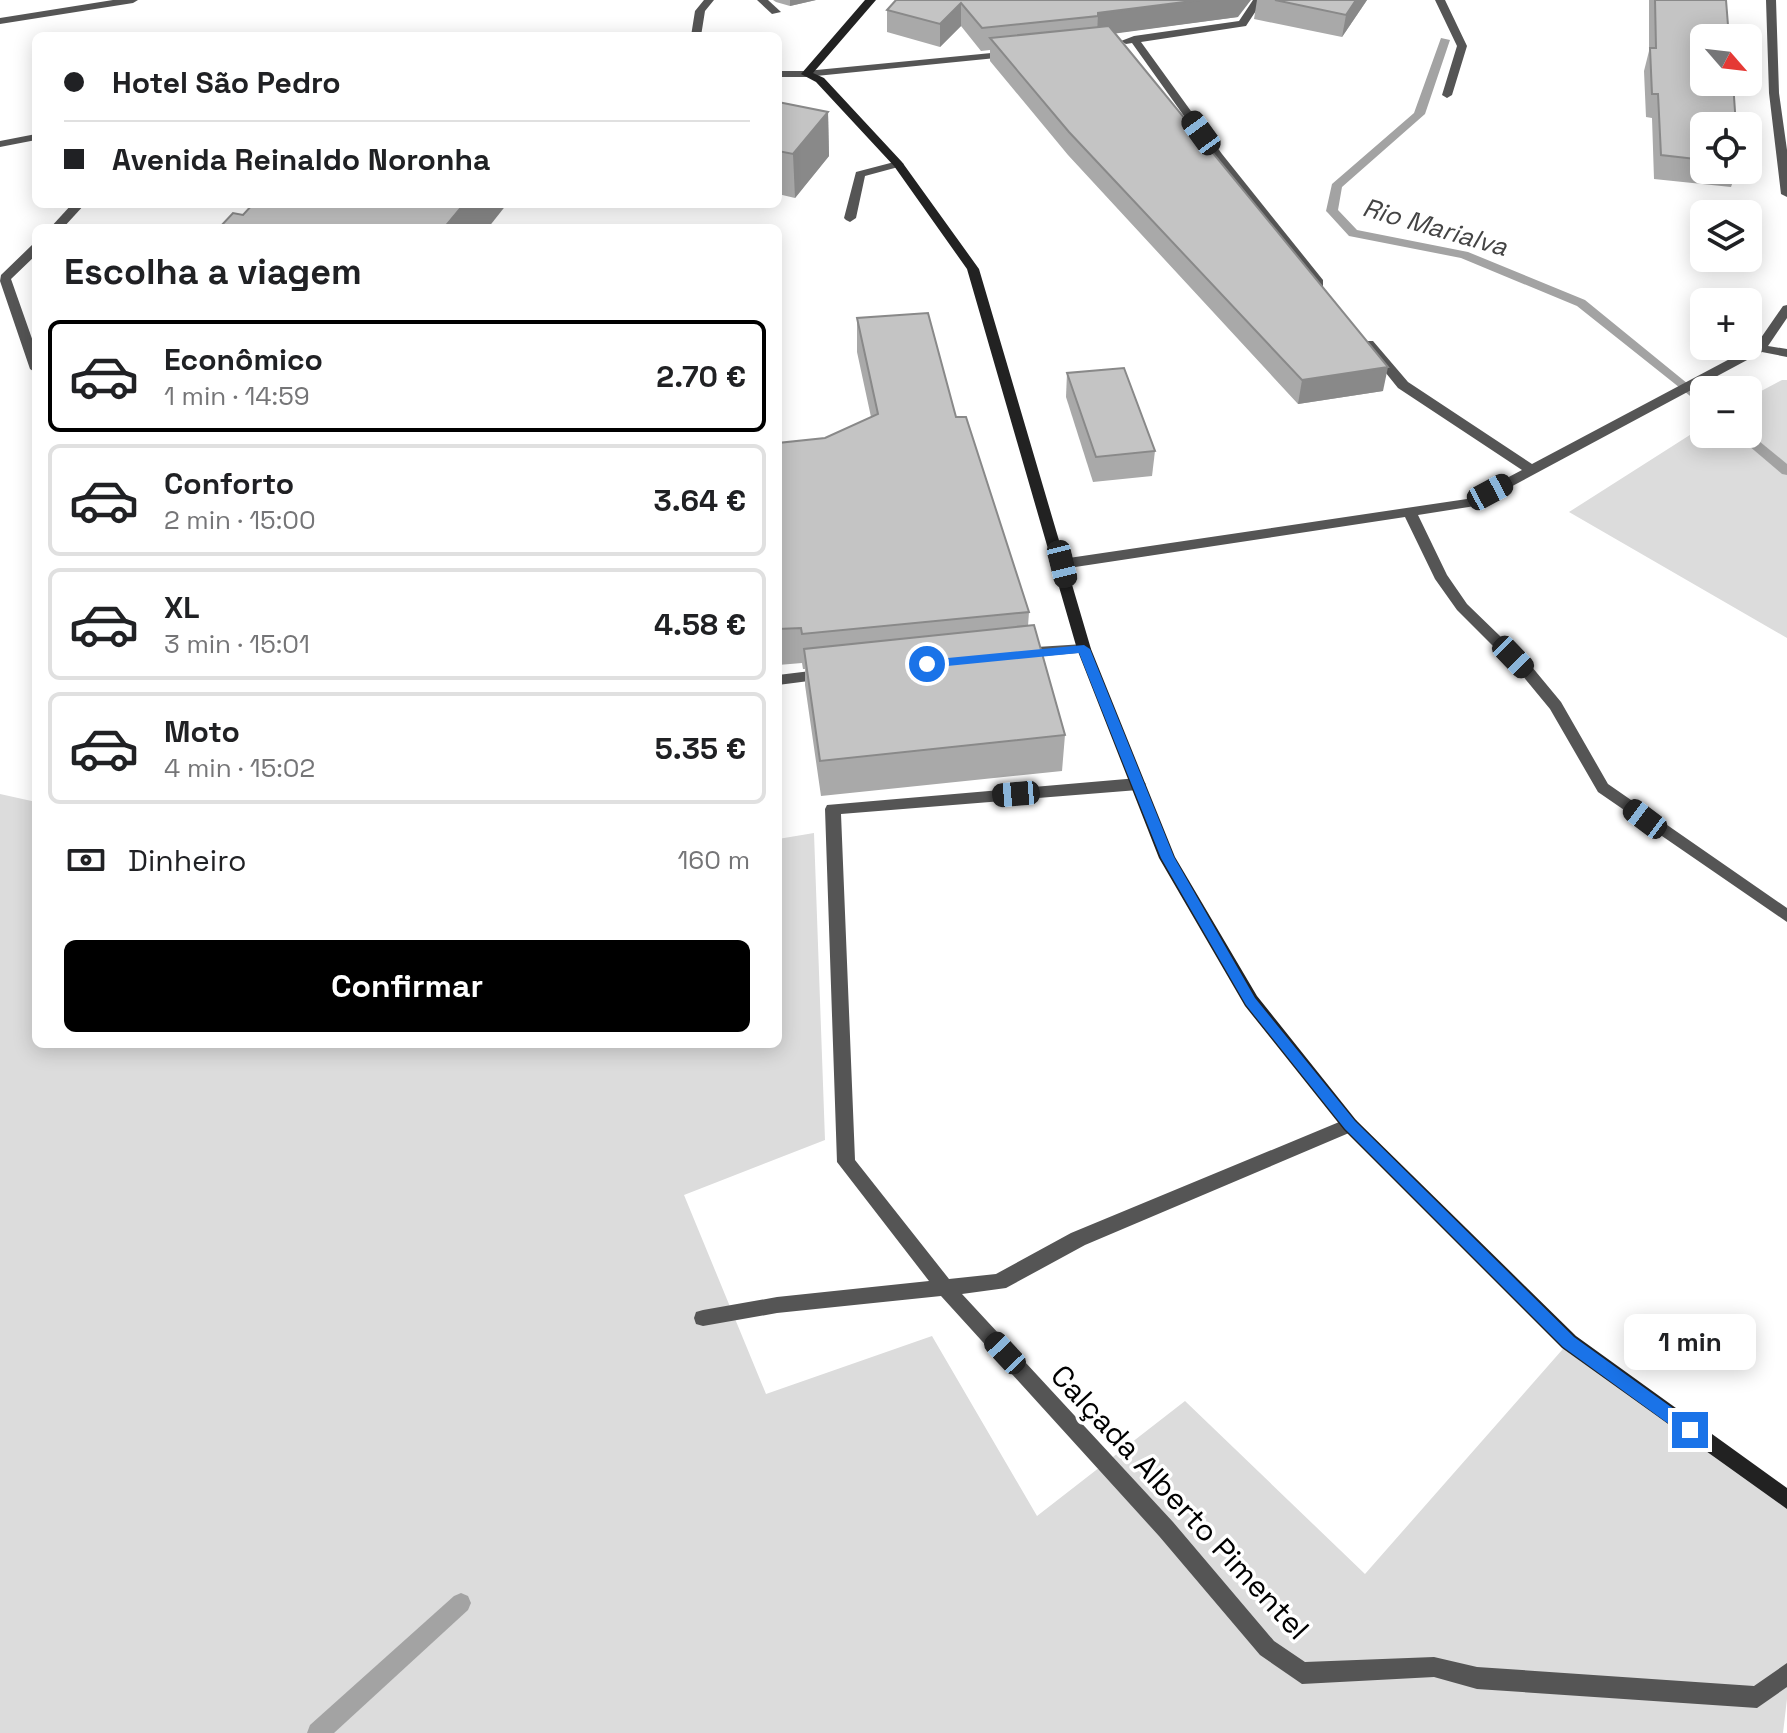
<!DOCTYPE html>
<html lang="pt">
<meta charset="utf-8">
<style>
:root{--surface:#fff;--page:#f6f6f6;--text:#202124;--muted:#757577;--line:#e0e0e0;--accent:#000}
body{margin:0;font-family:"Space Grotesk",sans-serif;background:var(--page);color:var(--text);height:100vh;display:flex;flex-direction:column;font-size:30px;white-space:nowrap}
*{box-sizing:border-box;margin:0}
p{font-size:26px;color:var(--muted)}
.icon{flex:none;width:44px;height:44px;fill:none;stroke:currentColor;stroke-width:2;stroke-linecap:round;stroke-linejoin:round}
.map{position:relative;flex:1;overflow:hidden}
.panel{position:absolute;left:32px;top:224px;width:750px;height:824px;display:flex;flex-direction:column;background:var(--surface);border-radius:12px;box-shadow:0 4px 20px #0003}
.panel>*{flex:none}
.banner{position:absolute;left:32px;top:32px;width:750px;height:176px;border-radius:12px;box-shadow:0 4px 20px #0003;display:grid;align-content:center;height:176px;padding:0 32px;background:var(--surface)}
.needle{width:52px;rotate:118deg}
.fabs{position:absolute;left:1690px;top:24px;display:grid;gap:16px}
.fabs a{display:grid;place-items:center;width:72px;height:72px;border-radius:12px;background:var(--surface);box-shadow:0 4px 20px #0003;font-size:40px}
.end{position:absolute;width:36px;height:36px;margin:-18px;border:10px solid #1a73e8;background:#fff;box-shadow:0 0 0 4px #fff}
.from{border-radius:50%}
.bubble{position:absolute;height:56px;border-radius:12px;background:var(--surface);box-shadow:0 4px 20px #0003;font-size:26px;font-weight:600;line-height:56px;text-align:center}
.car{position:absolute;width:24px;height:48px;margin:-24px -12px;border-radius:10px;box-shadow:0 0 6px 2px #0007;background:linear-gradient(#222 24%,#8ab4d8 0 40%,#222 0 76%,#8ab4d8 0 86%,#222 0)}
.banner b{display:flex;align-items:center;gap:28px;height:76px;font-size:30px}
.banner b+b{border-top:2px solid var(--line)}
.banner i{width:20px;height:20px;background:var(--text)}
ul{padding:0;list-style:none}
li{display:flex;align-items:center;gap:24px;height:112px;margin:0 16px 12px;padding:0 16px;border:4px solid var(--line);border-radius:12px}
li div{flex:1}
li b{display:block;font-size:30px}
li em{font-style:normal;font-weight:600}
li.selected{border-color:var(--accent)}
li>.icon{width:72px;height:72px;stroke-width:1.5}
h2{padding:0 32px;font-size:36px;line-height:96px}
.pay{display:flex;align-items:center;gap:20px;height:88px;padding:0 32px;font-size:30px}
.pay p{margin-inline-start:auto}
.cta{display:flex;gap:16px;margin-top:auto;padding:16px 32px}
.cta a{flex:1;height:92px;border-radius:12px;background:var(--accent);color:#fff;font-size:32px;font-weight:600;line-height:92px;text-align:center}
.map>svg:first-child{display:block}
.green{fill:#dcdcdc}
.lines{fill:none;stroke-linecap:round;stroke-linejoin:round}
.stream{fill:#a3a3a3;fill-rule:evenodd}
.service{fill:#555;fill-rule:evenodd}
.minor{fill:#555;fill-rule:evenodd}
.tertiary{fill:#555;fill-rule:evenodd}
.secondary{fill:#222;fill-rule:evenodd}
.wall{fill:#a9a9a9}
.shaded-wall{fill:#898989}
.building{fill:#c4c4c4;stroke:#898989;stroke-width:2}
.route{fill:#1a73e8}
.labels{text-anchor:middle;dominant-baseline:central;stroke-width:7;stroke-linejoin:round;paint-order:stroke}
.far-water-label{font-size:26px;font-style:italic;fill:#444;stroke:#fff}
.street-label{font-size:30px;fill:#000;stroke:#fff}
</style>
<div class="map">
<svg width="1787" height="1733" viewBox="0 0 1787 1733">
<rect width="100%" height="100%" fill="#fff"/>
<g class="green">
<path d="M1782 380H1787V638L1569 512 1704 426V434H1748V398Z"/>
<path d="M0 794 36 802V1044H778V839L814 833 825 1140 684 1195 766 1394 932 1336 1037 1516 1185 1401 1365 1574 1569 1342 1787 1500V1699L1783 1733H0Z"/>
</g>
<g class="lines">
<g class="stream">
<path d="M1441 38 1450 40 1425 114 1342 187 1338 210 1357 230 1468 252 1585 300 1704 397V407L1577 306 1461 258 1349 236 1328 213 1326 211 1332 184 1414 113Z"/>
<path d="M1748 432 1787 464V475L1782 474 1735 434Z"/>
<path d="M461 1593 468 1596 471 1603 468 1610 334 1733H307L310 1725 454 1596Z"/>
</g>
<g class="service">
<path d="M113 0H138L133 3 0 24V18Z"/>
<path d="M898 161 904 164 902 166 865 176 856 218 850 222 846 220 844 218 856 172Z"/>
<path d="M72 204H85L63 228H50Z"/>
<path d="M36 244V255L11 279 36 350V373L30 369 0 281 1 275 32 245Z"/>
<path d="M1084 644 1089 646 1091 649 1089 652 1021 658 1014 653 1021 648Z"/>
<path d="M827 669 832 670 834 674 832 678 778 685V675Z"/>
</g>
<g class="minor">
<path d="M704 0H714L705 11 701 36H691L695 11Z"/>
<path d="M757 0H768L781 12 772 14Z"/>
<path d="M1253 0H1263L1246 26 1141 42 1222 154 1323 280V286H1315L1214 158 1132 43 1126 44 1121 41 1134 36 1239 21Z"/>
<path d="M1435 0H1445L1467 46 1452 95 1447 98 1442 95 1457 46Z"/>
<path d="M1766 0H1776L1779 93 1787 150V197L1781 194 1769 93Z"/>
<path d="M1012 51 1017 54 1016 56 806 77 801 74 806 71Z"/>
<path d="M1787 305V318L1768 346 1787 349V357L1762 352 1475 506 1418 515 1447 575 1467 604 1532 667 1561 702 1608 784 1787 908V922L1598 792 1550 709 1522 675 1457 610 1435 579 1405 517 1062 569 1055 564 1062 559 1467 499 1522 470 1398 388 1365 347V341H1373L1408 382 1532 464 1756 345 1783 306Z"/>
<path d="M1138 778 1146 784 1138 790 841 814 855 1160 949 1279 996 1274 1071 1233 1344 1120 1350 1118 1356 1120 1359 1125 1356 1130 1085 1245 1006 1288 962 1294 1173 1522 1274 1641 1305 1662 1434 1657 1477 1667 1754 1686 1787 1663V1687L1757 1708 1477 1689 1434 1677 1302 1684 1260 1655 1159 1536 941 1296 777 1313 703 1326 696 1324 694 1318 696 1312 703 1310 777 1297 929 1281 837 1162 825 809 827 805Z"/>
</g>
<g class="tertiary">
<path d="M778 71H806L811 74 806 77H778Z"/>
<path d="M36 134V140L0 147V141Z"/>
</g>
<path class="secondary" d="M865 0H876L813 73 824 78 902 162 979 269 1091 649 1175 857 1257 996 1356 1120 1576 1336 1787 1488V1509L1562 1348 1344 1130 1245 1006 1159 858 1077 649 967 269 894 166 816 82 801 74Z"/>
</g>
<g class="wall">
<path d="M773 0H816L790 6 776 2Z"/>
<path d="M896 0 1238 17 1115 33 1383 391 1298 404 1068 155 990 61V50L981 51 961 26 940 47 887 32V10Z"/>
<path d="M1257 0H1367L1342 37 1254 19Z"/>
<path d="M1649 0H1726L1704 126V170H1737L1731 187 1654 179 1652 118 1646 117 1644 71 1649 51Z"/>
<path d="M778 102 828 112 829 156 795 198 778 194Z"/>
<path d="M857 318 956 417 1029 612 1028 626 1065 735 1062 771 821 796 805 685V669H803L802 663 778 665V443L825 438 871 417 857 352Z"/>
<path d="M1067 373 1155 451 1152 476 1093 482 1066 397Z"/>
</g>
<g class="shaded-wall">
<path d="M790 0H816L790 6Z"/>
<path d="M1200 0H1251L1238 17 1097 36 1098 13Z"/>
<path d="M1356 0H1367L1342 37 1346 15Z"/>
<path d="M961 3V26L940 47V24Z"/>
<path d="M828 112 829 156 795 198 793 154Z"/>
<path d="M464 204H507L488 228H444Z"/>
<path d="M1388 367 1383 391 1298 404 1302 380Z"/>
</g>
<g class="building">
<path d="M896 0H1200L1098 13V16L982 28 961 3 940 24 887 10Z"/>
<path d="M1275 0H1356L1346 15Z"/>
<path d="M1655 0H1726L1729 38H1704V82H1733L1736 126H1704V160L1661 155 1658 94H1652L1650 48H1656Z"/>
<path d="M1109 26 1388 367 1302 380 1069 132 990 38Z"/>
<path d="M778 102 828 112 793 154 778 151Z"/>
<path d="M253 204H464L444 228H219L233 213 243 215Z"/>
<path d="M928 313 956 417H966L1029 612 802 634 801 628 778 629V443L825 438 878 414 857 318Z"/>
<path d="M1124 368 1155 451 1096 457 1067 373Z"/>
<path d="M1034 625 1065 735 820 761 804 649Z"/>
</g>
<path class="route" d="M1084 645 1090 649 1174 857 1255 998 1355 1121 1574 1337 1696 1425V1435H1684L1563 1347 1345 1129 1246 1005 1161 858 1079 653 927 668 921 664 927 660Z"/>
<g class="labels">
<g class="far-water-label">
<text transform="translate(1435 227) rotate(16)">Rio Marialva</text>
</g>
<g class="street-label">
<text transform="translate(1180 1502) rotate(47)">Calçada Alberto Pimentel</text>
</g>
</g>
</svg>
<div class="fabs">
<a><svg class="needle" viewBox="-14 -14 28 28"><path d="M0-13l5 13h-10z" fill="#e53935"/><path d="M0 13l5-13h-10z" fill="#757577"/></svg></a>
<a><svg class="icon" aria-label="locate" viewBox="0 0 24 24"><circle cx="12" cy="12" r="6"/><path d="M12 2v4M12 18v4M2 12h4M18 12h4"/></svg></a>
<a><svg class="icon" aria-label="layers" viewBox="0 0 24 24"><path d="M12 4l9 5-9 5-9-5zM3 14l9 5 9-5"/></svg></a>
<a>+</a>
<a>−</a>
</div>
<i class="end from" style="left:927px;top:664px"></i>
<i class="end" style="left:1690px;top:1430px"></i>
<div class="bubble" style="left:1624px;top:1314px;width:132px">1 min</div>
<i class="car" style="left:1201px;top:133px;rotate:324deg"></i>
<i class="car" style="left:1490px;top:492px;rotate:62deg"></i>
<i class="car" style="left:1062px;top:564px;rotate:166deg"></i>
<i class="car" style="left:1513px;top:657px;rotate:136deg"></i>
<i class="car" style="left:1016px;top:794px;rotate:265deg"></i>
<i class="car" style="left:1645px;top:819px;rotate:307deg"></i>
<i class="car" style="left:1005px;top:1353px;rotate:317deg"></i>
<div class="banner">
<b><i class="from"></i>Hotel São Pedro</b>
<b><i></i>Avenida Reinaldo Noronha</b>
</div>
<section class="panel">
<h2>Escolha a viagem</h2>
<ul>
<li class="selected"><svg class="icon" aria-label="car" viewBox="0 0 24 24"><path d="M5 17H2v-5l4-1 3-4h7l3 4 3 1v5h-3M9 17h6M6 11h13"/><circle cx="7" cy="17" r="2"/><circle cx="17" cy="17" r="2"/></svg><div><b>Econômico</b><p>1 min · 14:59</p></div><em>2.70 €</em></li>
<li><svg class="icon" aria-label="car" viewBox="0 0 24 24"><path d="M5 17H2v-5l4-1 3-4h7l3 4 3 1v5h-3M9 17h6M6 11h13"/><circle cx="7" cy="17" r="2"/><circle cx="17" cy="17" r="2"/></svg><div><b>Conforto</b><p>2 min · 15:00</p></div><em>3.64 €</em></li>
<li><svg class="icon" aria-label="car" viewBox="0 0 24 24"><path d="M5 17H2v-5l4-1 3-4h7l3 4 3 1v5h-3M9 17h6M6 11h13"/><circle cx="7" cy="17" r="2"/><circle cx="17" cy="17" r="2"/></svg><div><b>XL</b><p>3 min · 15:01</p></div><em>4.58 €</em></li>
<li><svg class="icon" aria-label="car" viewBox="0 0 24 24"><path d="M5 17H2v-5l4-1 3-4h7l3 4 3 1v5h-3M9 17h6M6 11h13"/><circle cx="7" cy="17" r="2"/><circle cx="17" cy="17" r="2"/></svg><div><b>Moto</b><p>4 min · 15:02</p></div><em>5.35 €</em></li>
</ul>
<div class="pay"><svg class="icon" aria-label="cash" viewBox="0 0 24 24"><path d="M3 7h18v10H3z"/><circle cx="12" cy="12" r="2"/></svg>Dinheiro<p>160 m</p></div>
<div class="cta"><a>Confirmar</a></div>
</section>
</div>
